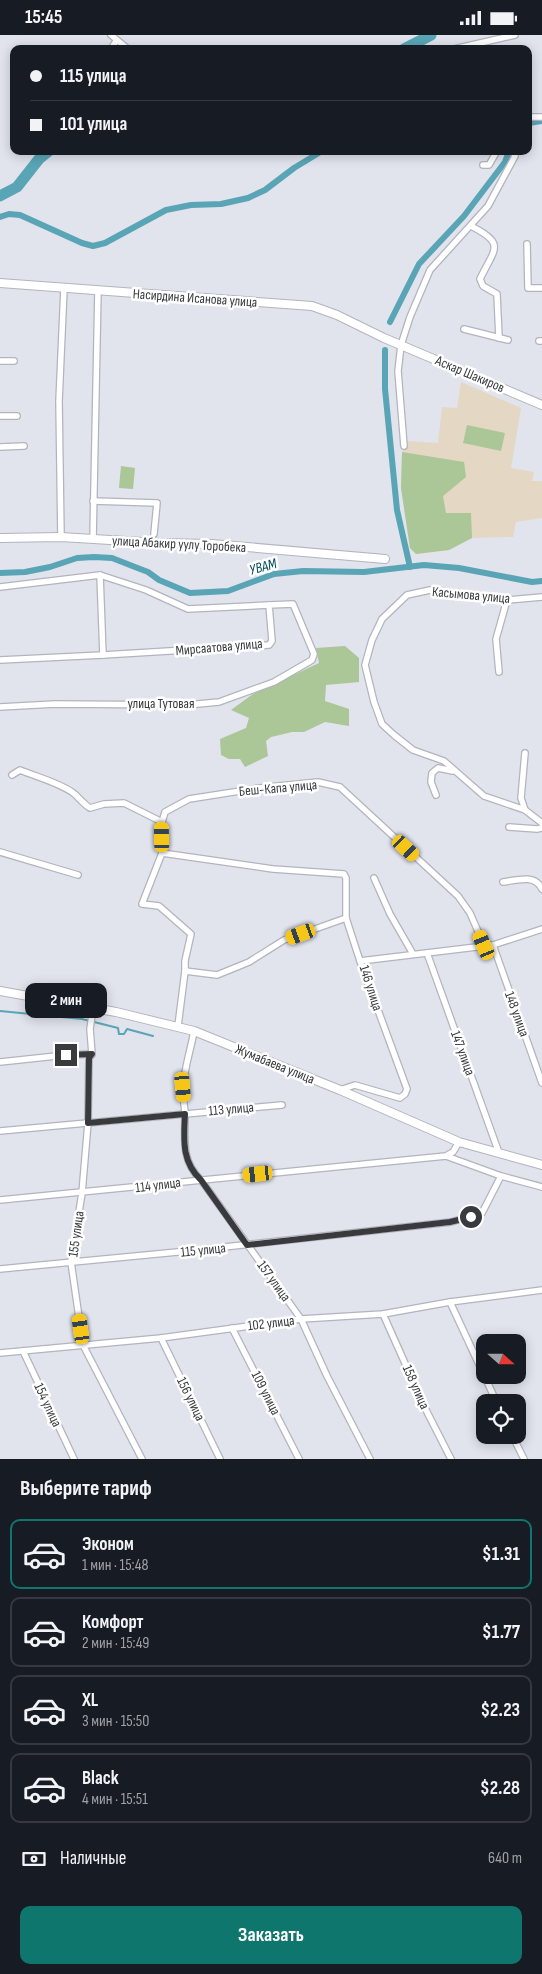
<!DOCTYPE html>
<html lang="ru">
<meta charset="utf-8">
<style>
:root{--surface:#171b24;--page:#20242c;--text:#f1f3f6;--muted:#9ea1a6;--line:#363941;--accent:#0f766e}
body{margin:0;font-family:"Sofia Sans Condensed",sans-serif;background:var(--page);color:var(--text);height:100vh;display:flex;flex-direction:column;font-size:19px;white-space:nowrap}
*{box-sizing:border-box;margin:0}
p{font-size:16px;color:var(--muted)}
.icon{flex:none;width:28px;height:28px;fill:none;stroke:currentColor;stroke-width:2;stroke-linecap:round;stroke-linejoin:round}
.map{position:relative;height:1424px;overflow:hidden}
.sheet{display:flex;flex-direction:column;background:var(--surface);flex:1}
.sheet>*{flex:none}
.hud{position:absolute;left:10px;top:10px;width:522px;height:110px;border-radius:10px;box-shadow:0 2px 12px #0003;display:grid;align-content:center;height:110px;padding:0 20px;background:var(--surface)}
.needle{width:32px;rotate:111deg}
.controls{position:absolute;left:476px;top:1299px;display:grid;gap:10px}
.controls a{display:grid;place-items:center;width:50px;height:50px;border-radius:10px;background:var(--surface);box-shadow:0 2px 12px #0003;font-size:25px}
.end{position:absolute;width:22px;height:22px;margin:-11px;border:6px solid #393a3e;background:#fff;box-shadow:0 0 0 2px #fff}
.from{border-radius:50%}
.bubble{position:absolute;height:35px;border-radius:10px;background:var(--surface);box-shadow:0 2px 12px #0003;font-size:16px;font-weight:700;line-height:35px;text-align:center}
.car{position:absolute;width:15px;height:30px;margin:-15px -8px;border-radius:6px;box-shadow:0 0 4px 1px #0007;background:linear-gradient(#f5c518 24%,#345 0 40%,#f5c518 0 76%,#345 0 86%,#f5c518 0)}
.hud b{display:flex;align-items:center;gap:18px;height:48px;font-size:19px}
.hud b+b{border-top:1px solid var(--line)}
.hud i{width:12px;height:12px;background:var(--text)}
ul{padding:0;list-style:none}
li{display:flex;align-items:center;gap:15px;height:70px;margin:0 10px 8px;padding:0 10px;border:2px solid var(--line);border-radius:10px}
li div{flex:1}
li b{display:block;font-size:19px}
li em{font-style:normal;font-weight:700}
li.active{border-color:var(--accent)}
li>.icon{width:45px;height:45px;stroke-width:1.5}
h2{padding:0 20px;font-size:22px;line-height:60px}
.pay{display:flex;align-items:center;gap:12px;height:55px;padding:0 20px;font-size:19px}
.pay p{margin-inline-start:auto}
.cta{display:flex;gap:10px;margin-top:auto;padding:10px 20px}
.cta a{flex:1;height:58px;border-radius:10px;background:var(--accent);color:#fff;font-size:20px;font-weight:700;line-height:58px;text-align:center}
.status{display:flex;justify-content:space-between;align-items:center;height:35px;padding:0 25px;background:var(--surface);direction:ltr}
.status svg{height:14px;fill:currentColor}
.map>svg:first-child{display:block}
.education{fill:#e4d8c4}
.green{fill:#abc697}
.lines{fill:none;stroke-linecap:round;stroke-linejoin:round}
.stream{stroke:#59a5b6;stroke-width:2}
.canal{stroke:#59a5b6;stroke-width:6}
.river{stroke:#59a5b6;stroke-width:11}
.street-casing{stroke:#b2b4be;stroke-width:8}
.secondary-casing{stroke:#b2b4be;stroke-width:10}
.street{stroke:#fff;stroke-width:5.5}
.secondary{stroke:#fff;stroke-width:8}
.route{stroke:#393a3e;stroke-width:6}
.labels{text-anchor:middle;dominant-baseline:central;stroke-width:5;stroke-linejoin:round;paint-order:stroke}
.street-label{font-size:14px;fill:#393a3e;stroke:#fff}
.water-label{font-size:15px;font-style:italic;fill:#054d59;stroke:#fff}
</style>
<div class="status"><b>15:45</b><svg viewBox="0 0 49 12"><path d="M0 12V9h3v3zM5 12V6h3v6zM10 12V3h3v9zM15 12V0h3v12zM26 1h20v11H26zM47 4h2v5h-2z"/></svg></div>
<div class="map">
<svg width="542" height="1424" viewBox="0 0 542 1424">
<rect width="100%" height="100%" fill="#e1e3ed"/>
<path class="education" d="M461 347 521 373 511 433 534 437 532 446H542V483L516 487 513 502 472 503 449 515 416 519 410 513 401 453 402 417 407 406 438 408 442 372 457 373Z"/>
<g class="green">
<path d="M467 390 505 398 501 416 463 408Z"/>
<path d="M402 417 464 427 466 442 443 461 446 478H471L472 503 449 515 416 519 410 513 401 453Z"/>
<path d="M121 431 135 433 133 454 119 453Z"/>
<path d="M345 611 359 623V647L326 650 325 666 349 674V691L325 687 304 697H292L271 702 266 706 268 721 245 732 240 724H229L221 720 220 704 246 693 249 683 231 675 253 659 319 628 316 613Z"/>
</g>
<g class="lines">
<path class="stream" d="M0 976 82 984 118 993 119 999H124L127 994 153 1001"/>
<g class="canal">
<path d="M529 88 542 86"/>
<path d="M0 182 9 179 20 180 82 208 93 211 105 208 166 175 191 170 221 169 248 163 265 155 294 133 322 116"/>
<path d="M390 287 419 229 464 181 505 127 509 116"/>
<path d="M385 315V354L397 475 410 532"/>
<path d="M0 538 25 537 50 532 77 523 94 522 112 523 135 532 148 537 159 545 190 558 228 556 274 539 303 536 364 537 424 530 459 533 532 547 542 546"/>
</g>
<g class="river">
<path d="M404 14 431 0"/>
<path d="M0 161 17 152 39 124 49 116"/>
</g>
<g class="street-casing">
<g id="street">
<path d="M111 0 128 14"/>
<path d="M111 14 116 6"/>
<path d="M454 14 515 0"/>
<path d="M529 82H542"/>
<path d="M483 130H489L497 116"/>
<path d="M471 191C506 209 495 213 480 244L483 251 497 259 499 303"/>
<path d="M527 209 528 253H542"/>
<path d="M464 294 508 305"/>
<path d="M539 306H542"/>
<path d="M0 326H14"/>
<path d="M0 381H17"/>
<path d="M404 411 398 336 401 310 410 282 430 235 488 171 515 121 513 116"/>
<path d="M0 412 24 411"/>
<path d="M93 466 157 468 154 499"/>
<path d="M61 502 59 366 64 253"/>
<path d="M93 504 98 255"/>
<path d="M100 540 103 620"/>
<path d="M0 552 100 540 146 555 188 574 269 570"/>
<path d="M542 562 507 565 430 555 407 560 382 584 372 605 365 630 374 667 382 689 394 700 413 715 444 726 484 761 525 775 542 788"/>
<path d="M0 625 103 620 269 610 272 606 269 570 293 569 314 619 312 625 274 647 219 667 187 670 55 669 0 672"/>
<path d="M499 637 496 604 507 565"/>
<path d="M525 718 521 763 525 775"/>
<path d="M12 740 20 735C37 742 57 747 72 757 79 762 82 768 90 773L104 769 124 768 162 787"/>
<path d="M436 760 431 747 432 738 438 733 453 736"/>
<path d="M509 792 537 794 542 793"/>
<path d="M0 817 78 840"/>
<path d="M162 818 273 834 344 839 346 843V883L360 926"/>
<path d="M374 843 390 879 413 919"/>
<path d="M503 847C517 845 535 839 542 854"/>
<path d="M493 910 542 1048"/>
<path d="M427 918 499 1118"/>
<path d="M185 936V926L191 899 159 871 142 869 162 818V787L165 777 189 764 259 753 318 747 340 752 458 861 470 878 484 910"/>
<path d="M93 973 90 994 92 1019 89 1023 88 1088 82 1158 71 1227 83 1310 142 1424"/>
<path d="M178 991 185 936 217 940 249 927 284 905 346 883"/>
<path d="M194 996C191 1014 184 1034 183 1053 182 1062 185 1071 185 1080 185 1105 181 1126 201 1145L301 1284 327 1341 370 1424"/>
<path d="M0 1027 66 1020 92 1019"/>
<path d="M340 1055 355 1050 400 1063 405 1059 407 1054 360 926 493 910 542 894"/>
<path d="M0 1096 282 1070"/>
<path d="M446 1121 501 1141 542 1152"/>
<path d="M0 1165 446 1121 453 1117 459 1107"/>
<path d="M0 1234 188 1216 451 1187 482 1178 501 1141"/>
<path d="M450 1267 497 1368"/>
<path d="M383 1279 425 1373 451 1424"/>
<path d="M232 1293 299 1424"/>
<path d="M161 1303 220 1424"/>
<path d="M23 1316 74 1424"/>
<path d="M0 1318 161 1303 301 1284 383 1279 450 1267 542 1255"/>
<path d="M512 1400 524 1424"/>
</g>
</g>
<g class="secondary-casing">
<g id="secondary">
<path d="M0 248 312 271 337 280 384 303 542 370"/>
<path d="M0 503 61 502 159 508 212 509 385 524"/>
<path d="M0 956 116 977 194 996 340 1055 459 1107 542 1130"/>
</g>
</g>
<use href="#street" class="street"/>
<use href="#secondary" class="secondary"/>
</g>
<g class="lines">
<path class="route" d="M66 1020 92 1019 89 1023 88 1088 185 1079C184 1104 181 1126 201 1145L247 1210 450 1187 471 1182"/>
</g>
<g class="labels">
<g class="street-label">
<text transform="translate(195 263) rotate(4)">Насирдина Исанова улица</text>
<text transform="translate(470 339) rotate(23)">Аскар Шакиров</text>
<text transform="translate(179 509) rotate(3)">улица Абакир уулу Торобека</text>
<text transform="translate(471 560) rotate(5)">Касымова улица</text>
<text transform="translate(219 612) rotate(-5)">Мирсаатова улица</text>
<text x="161" y="668">улица Тутовая</text>
<text transform="translate(278 753) rotate(-5)">Беш-Капа улица</text>
<text transform="translate(371 953) rotate(72)">146 улица</text>
<text transform="translate(517 979) rotate(70)">148 улица</text>
<text transform="translate(463 1018) rotate(70)">147 улица</text>
<text transform="translate(275 1029) rotate(22)">Жумабаева улица</text>
<text transform="translate(231 1074) rotate(-5)">113 улица</text>
<text transform="translate(158 1150) rotate(-7)">114 улица</text>
<text transform="translate(76 1199) rotate(-82)">155 улица</text>
<text transform="translate(203 1215) rotate(-6)">115 улица</text>
<text transform="translate(274 1246) rotate(54)">157 улица</text>
<text transform="translate(271 1288) rotate(-7)">102 улица</text>
<text transform="translate(416 1352) rotate(66)">158 улица</text>
<text transform="translate(266 1358) rotate(63)">109 улица</text>
<text transform="translate(191 1364) rotate(64)">156 улица</text>
<text transform="translate(48 1370) rotate(65)">154 улица</text>
</g>
<g class="water-label">
<text transform="translate(263 532) rotate(-15)">УВАМ</text>
</g>
</g>
</svg>
<div class="controls">
<a><svg class="needle" viewBox="-14 -14 28 28"><path d="M0-13l5 13h-10z" fill="#e53935"/><path d="M0 13l5-13h-10z" fill="#9ea1a6"/></svg></a>
<a><svg class="icon" aria-label="locate" viewBox="0 0 24 24"><circle cx="12" cy="12" r="6"/><path d="M12 2v4M12 18v4M2 12h4M18 12h4"/></svg></a>
</div>
<i class="end from" style="left:471px;top:1182px"></i>
<i class="end" style="left:66px;top:1020px"></i>
<div class="bubble" style="left:25px;top:948px;width:82px">2 мин</div>
<i class="car" style="left:162px;top:802px;rotate:359deg"></i>
<i class="car" style="left:406px;top:813px;rotate:133deg"></i>
<i class="car" style="left:301px;top:899px;rotate:250deg"></i>
<i class="car" style="left:484px;top:910px;rotate:337deg"></i>
<i class="car" style="left:183px;top:1052px;rotate:175deg"></i>
<i class="car" style="left:258px;top:1139px;rotate:264deg"></i>
<i class="car" style="left:81px;top:1294px;rotate:352deg"></i>
<div class="hud">
<b><i class="from"></i>115 улица</b>
<b><i></i>101 улица</b>
</div>
</div>
<section class="sheet">
<h2>Выберите тариф</h2>
<ul>
<li class="active"><svg class="icon" aria-label="car" viewBox="0 0 24 24"><path d="M5 17H2v-5l4-1 3-4h7l3 4 3 1v5h-3M9 17h6M6 11h13"/><circle cx="7" cy="17" r="2"/><circle cx="17" cy="17" r="2"/></svg><div><b>Эконом</b><p>1 мин · 15:48</p></div><em>$1.31</em></li>
<li><svg class="icon" aria-label="car" viewBox="0 0 24 24"><path d="M5 17H2v-5l4-1 3-4h7l3 4 3 1v5h-3M9 17h6M6 11h13"/><circle cx="7" cy="17" r="2"/><circle cx="17" cy="17" r="2"/></svg><div><b>Комфорт</b><p>2 мин · 15:49</p></div><em>$1.77</em></li>
<li><svg class="icon" aria-label="car" viewBox="0 0 24 24"><path d="M5 17H2v-5l4-1 3-4h7l3 4 3 1v5h-3M9 17h6M6 11h13"/><circle cx="7" cy="17" r="2"/><circle cx="17" cy="17" r="2"/></svg><div><b>XL</b><p>3 мин · 15:50</p></div><em>$2.23</em></li>
<li><svg class="icon" aria-label="car" viewBox="0 0 24 24"><path d="M5 17H2v-5l4-1 3-4h7l3 4 3 1v5h-3M9 17h6M6 11h13"/><circle cx="7" cy="17" r="2"/><circle cx="17" cy="17" r="2"/></svg><div><b>Black</b><p>4 мин · 15:51</p></div><em>$2.28</em></li>
</ul>
<div class="pay"><svg class="icon" aria-label="cash" viewBox="0 0 24 24"><path d="M3 7h18v10H3z"/><circle cx="12" cy="12" r="2"/></svg>Наличные<p>640 m</p></div>
<div class="cta"><a>Заказать</a></div>
</section>
